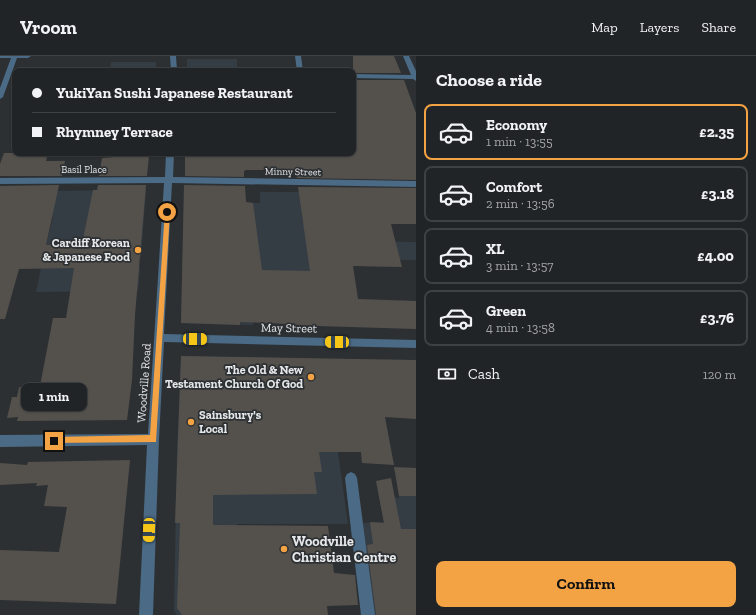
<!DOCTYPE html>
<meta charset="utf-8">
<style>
:root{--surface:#212426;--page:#2d3032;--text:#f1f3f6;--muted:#a2a4a7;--line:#3e4143;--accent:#f4a344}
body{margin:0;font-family:"Zilla Slab",serif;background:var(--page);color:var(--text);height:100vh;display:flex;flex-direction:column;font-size:15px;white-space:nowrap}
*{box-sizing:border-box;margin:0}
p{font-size:13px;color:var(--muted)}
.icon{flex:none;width:22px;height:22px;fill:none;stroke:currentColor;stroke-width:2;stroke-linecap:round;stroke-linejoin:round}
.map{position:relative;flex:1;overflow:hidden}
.sheet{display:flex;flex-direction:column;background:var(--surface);width:340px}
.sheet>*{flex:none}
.banner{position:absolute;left:12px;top:12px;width:344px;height:88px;border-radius:8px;box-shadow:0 1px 3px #0004,0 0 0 1px var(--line);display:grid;align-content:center;height:88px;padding:0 20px;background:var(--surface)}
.end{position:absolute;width:18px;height:18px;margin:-9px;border:5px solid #f4a344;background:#111;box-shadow:0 0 0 2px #111}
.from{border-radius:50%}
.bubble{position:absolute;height:28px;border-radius:8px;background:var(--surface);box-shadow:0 1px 3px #0004,0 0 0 1px var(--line);font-size:13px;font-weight:800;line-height:28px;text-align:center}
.car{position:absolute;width:12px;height:24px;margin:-12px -6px;border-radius:5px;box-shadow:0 0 3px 1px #0007;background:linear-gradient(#f5c518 24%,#345 0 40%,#f5c518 0 76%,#345 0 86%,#f5c518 0)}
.banner b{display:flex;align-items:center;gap:14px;height:38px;font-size:15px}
.banner b+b{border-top:1px solid var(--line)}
.banner i{width:10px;height:10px;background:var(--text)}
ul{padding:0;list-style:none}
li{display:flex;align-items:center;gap:12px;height:56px;margin:0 8px 6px;padding:0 12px;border:2px solid var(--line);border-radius:8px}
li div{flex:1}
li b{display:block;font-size:15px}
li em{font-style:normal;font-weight:800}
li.on{border-color:var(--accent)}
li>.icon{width:36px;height:36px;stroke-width:1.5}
h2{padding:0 20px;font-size:18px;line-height:48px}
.pay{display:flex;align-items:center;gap:10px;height:44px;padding:0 20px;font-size:15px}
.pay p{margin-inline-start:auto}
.primary-button{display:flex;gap:8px;margin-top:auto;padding:8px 20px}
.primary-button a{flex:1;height:46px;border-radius:8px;background:var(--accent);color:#111;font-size:16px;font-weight:800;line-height:46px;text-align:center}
header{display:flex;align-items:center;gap:24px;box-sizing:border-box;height:56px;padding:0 20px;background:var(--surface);border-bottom:1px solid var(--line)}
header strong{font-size:19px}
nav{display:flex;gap:22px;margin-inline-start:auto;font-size:14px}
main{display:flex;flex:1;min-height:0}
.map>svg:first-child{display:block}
.built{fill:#353d44}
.building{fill:#54514d}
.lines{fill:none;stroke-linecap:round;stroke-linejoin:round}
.lane{fill:#4b6a85;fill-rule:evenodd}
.street{fill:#4b6a85;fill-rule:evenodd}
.route{fill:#f4a344}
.poi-dot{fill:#f4a344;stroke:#2c3033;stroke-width:1.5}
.labels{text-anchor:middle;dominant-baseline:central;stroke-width:3.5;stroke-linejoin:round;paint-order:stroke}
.far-street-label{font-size:10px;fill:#e5e7e9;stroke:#2c3033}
.poi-label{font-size:12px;font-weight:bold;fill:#e5e7e9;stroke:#2c3033;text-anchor:end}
.street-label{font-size:12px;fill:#e5e7e9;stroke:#2c3033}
.near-poi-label{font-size:14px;font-weight:bold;fill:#e5e7e9;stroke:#2c3033;text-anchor:start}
</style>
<header>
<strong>Vroom</strong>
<nav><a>Map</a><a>Layers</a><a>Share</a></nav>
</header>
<main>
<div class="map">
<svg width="416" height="559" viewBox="0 0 416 559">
<rect width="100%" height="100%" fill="#2c3033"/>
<g class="built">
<rect x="187" y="3" width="50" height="8"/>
<path d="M111 6H156V15H84L85 13H110Z"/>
<path d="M146 134 141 201H43L53 161H35L38 135Z"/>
<path d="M260 136H299L303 168 359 185 416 186V204H400L401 211 310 209 311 223 253 222V269L181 267 184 145 260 147Z"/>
<path d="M140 211 138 235 36 236 41 212Z"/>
<path d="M181 300 288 302 290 319 330 339 348 468H237L240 559H177L174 555 177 395Z"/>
<path d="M399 440H416V559H374L363 467 384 466 379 441 399 442Z"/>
</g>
<g class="building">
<path d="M353 0H394L401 17H353Z"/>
<path d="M353 24H404L416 57V124L297 122 295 114H246L244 115V121L185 120V97H354Z"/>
<path d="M4 97H48L46 105H65L62 120H0V108Z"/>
<path d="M116 97H135V100H149L147 120H99L102 102 115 101Z"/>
<path d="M59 129 46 189 82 188 93 134H97L98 129H146L135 259 132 324 127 364 17 365 18 361 7 362 12 341H17L19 331 40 330 53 262H66L74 212 19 213 5 263H0V130Z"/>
<path d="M184 129 245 130 246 146 253 147 262 214 310 215 298 131 416 132V168H391L402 211 353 210 358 243 416 245V273L317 270 269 267 240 266V269L181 267Z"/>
<path d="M181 300 416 304V363L385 361 394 409 362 407 361 396H319L322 416H314L317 438 213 439V469L328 470 334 517 355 519 358 549 327 550 328 559H182L177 552 180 467H175Z"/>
<path d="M130 404 116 548 0 544V494L59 496 67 451 44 450 48 429 36 430 37 427 0 429V407L27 409 28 406Z"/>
<path d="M394 411 416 412V440H399Z"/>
<path d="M391 422 401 473H416V559H376L367 489 373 488 370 466 384 467 376 425Z"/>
</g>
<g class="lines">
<path class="lane" d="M295 0H301L303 15H297Z"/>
<g class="street">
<path d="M0 0H31L28 2H17L3 41 0 43V32L11 2H0Z"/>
<path d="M170 0H176L177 15H171Z"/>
<path d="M403 0H409L416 15V25L413 23 353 22V18L411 19Z"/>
<path d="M166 97H174L173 121 416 125V131L172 127 164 278 416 284V292L164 286 159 383 153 559H139L147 389 0 391V379L148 378 164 127 0 128V122L165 121Z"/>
<path d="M351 416 355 418 357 422 375 559H361L345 422 347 418Z"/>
</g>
</g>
<path class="route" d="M165 154 170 156 156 386 51 387 50 385 54 381 150 379Z"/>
<g class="poi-dot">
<circle cx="138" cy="194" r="4"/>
<circle cx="311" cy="321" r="4"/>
<circle cx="191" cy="366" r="4"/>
<circle cx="284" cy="493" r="4"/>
</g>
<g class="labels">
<g class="far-street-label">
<text x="84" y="114">Basil Place</text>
<text transform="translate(293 116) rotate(1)">Minny Street</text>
</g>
<g class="poi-label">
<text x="130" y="187">Cardiff Korean<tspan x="130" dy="14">&amp; Japanese Food</tspan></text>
<text x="303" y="314">The Old &amp; New<tspan x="303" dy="14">Testament Church Of God</tspan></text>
<text x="199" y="359" text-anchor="start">Sainsbury's<tspan x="199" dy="14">Local</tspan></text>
</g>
<g class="street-label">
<text transform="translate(289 272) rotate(1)">May Street</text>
<text transform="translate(144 327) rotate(-86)">Woodville Road</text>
</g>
<g class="near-poi-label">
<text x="292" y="485">Woodville<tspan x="292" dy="16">Christian Centre</tspan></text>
</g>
</g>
</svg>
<i class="end from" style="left:167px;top:156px"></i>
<i class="end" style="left:54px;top:385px"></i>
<div class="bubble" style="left:21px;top:327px;width:66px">1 min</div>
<i class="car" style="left:195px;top:283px;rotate:91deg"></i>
<i class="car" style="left:337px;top:286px;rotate:271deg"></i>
<i class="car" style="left:149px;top:474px;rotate:182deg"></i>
<div class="banner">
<b><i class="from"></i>YukiYan Sushi Japanese Restaurant</b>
<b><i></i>Rhymney Terrace</b>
</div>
</div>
<section class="sheet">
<h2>Choose a ride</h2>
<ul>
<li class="on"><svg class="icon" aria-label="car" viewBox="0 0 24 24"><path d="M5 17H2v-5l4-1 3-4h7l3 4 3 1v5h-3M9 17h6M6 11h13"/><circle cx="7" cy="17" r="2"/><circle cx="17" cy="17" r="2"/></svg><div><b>Economy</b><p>1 min · 13:55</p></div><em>£2.35</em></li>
<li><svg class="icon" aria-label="car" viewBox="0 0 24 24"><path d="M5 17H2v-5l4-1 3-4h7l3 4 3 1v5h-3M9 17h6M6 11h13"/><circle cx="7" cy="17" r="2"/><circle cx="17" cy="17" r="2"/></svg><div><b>Comfort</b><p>2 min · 13:56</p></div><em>£3.18</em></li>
<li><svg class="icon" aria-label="car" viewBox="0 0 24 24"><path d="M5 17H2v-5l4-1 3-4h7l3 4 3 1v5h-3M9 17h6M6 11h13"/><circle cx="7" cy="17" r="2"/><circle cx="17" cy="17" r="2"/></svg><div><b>XL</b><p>3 min · 13:57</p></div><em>£4.00</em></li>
<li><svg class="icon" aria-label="car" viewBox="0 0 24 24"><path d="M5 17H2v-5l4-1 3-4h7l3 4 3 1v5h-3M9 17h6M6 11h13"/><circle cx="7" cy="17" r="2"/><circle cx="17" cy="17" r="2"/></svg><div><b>Green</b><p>4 min · 13:58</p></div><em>£3.76</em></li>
</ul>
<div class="pay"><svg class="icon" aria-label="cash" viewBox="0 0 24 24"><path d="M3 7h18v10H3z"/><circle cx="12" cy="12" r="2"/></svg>Cash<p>120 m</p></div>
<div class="primary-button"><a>Confirm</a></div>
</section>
</main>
